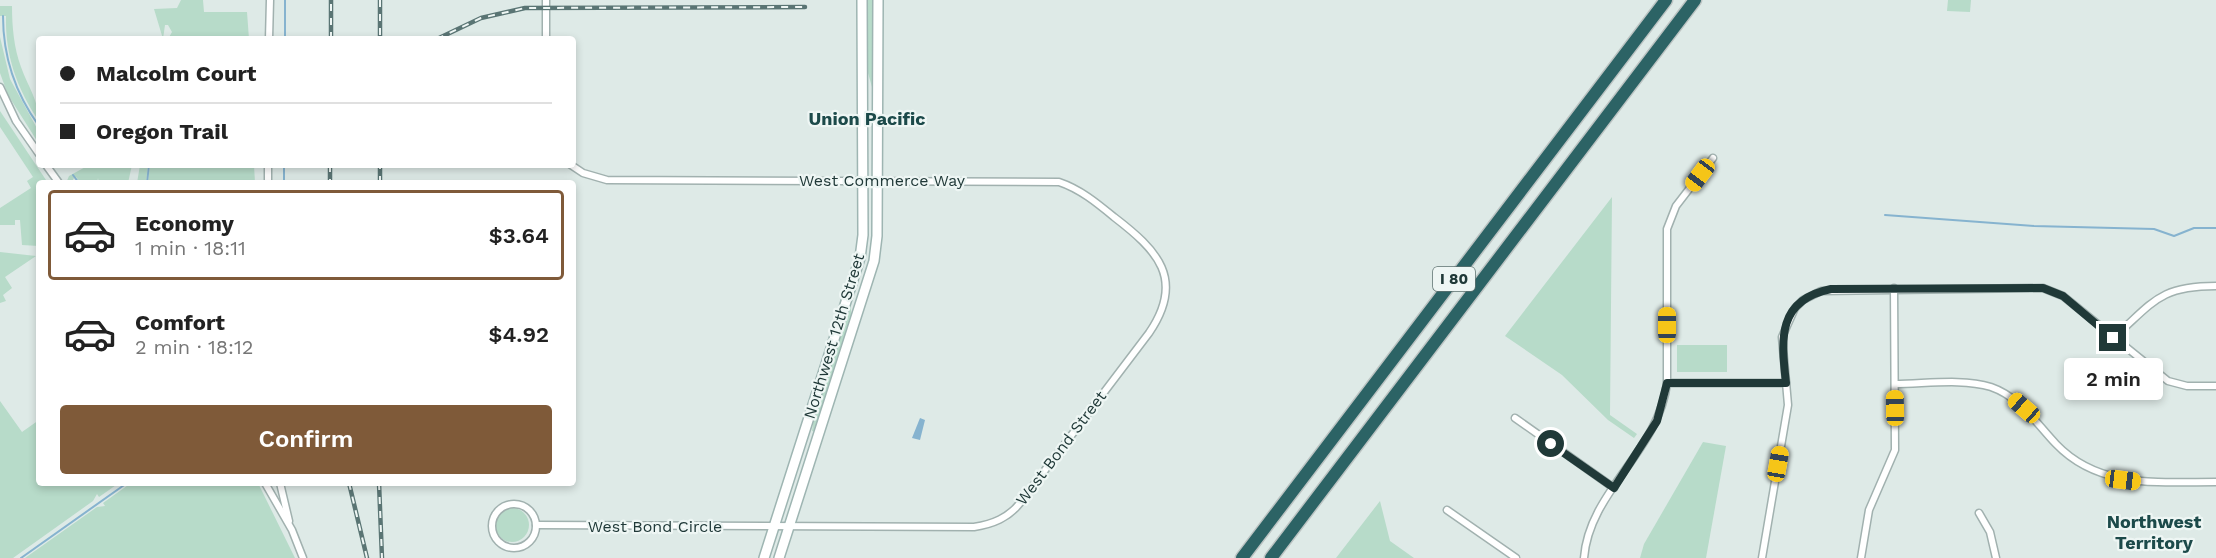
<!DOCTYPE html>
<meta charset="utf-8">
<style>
:root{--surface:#fff;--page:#f6f6f6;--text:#222;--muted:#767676;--line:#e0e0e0;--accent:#7f5a39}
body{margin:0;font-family:"Work Sans",sans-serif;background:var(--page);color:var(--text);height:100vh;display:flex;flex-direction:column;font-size:22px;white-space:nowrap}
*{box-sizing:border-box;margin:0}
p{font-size:20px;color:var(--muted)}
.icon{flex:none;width:33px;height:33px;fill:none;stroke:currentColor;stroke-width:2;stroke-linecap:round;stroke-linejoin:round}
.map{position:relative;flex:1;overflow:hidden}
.panel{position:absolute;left:36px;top:180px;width:540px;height:306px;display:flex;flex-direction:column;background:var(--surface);border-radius:6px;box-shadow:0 3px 9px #0003}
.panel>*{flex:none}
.top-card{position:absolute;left:36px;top:36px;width:540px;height:132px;border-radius:6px;box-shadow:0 3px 9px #0003;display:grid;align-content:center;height:132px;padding:0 24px;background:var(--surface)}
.end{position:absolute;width:27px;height:27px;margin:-14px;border:8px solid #203938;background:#fff;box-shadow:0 0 0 3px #fff}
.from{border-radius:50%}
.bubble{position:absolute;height:42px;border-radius:6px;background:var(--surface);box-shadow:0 3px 9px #0003;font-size:20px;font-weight:600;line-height:42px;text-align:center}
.car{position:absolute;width:18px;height:36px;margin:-18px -9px;border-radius:8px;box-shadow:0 0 4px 2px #0007;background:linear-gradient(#f5c518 24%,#345 0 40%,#f5c518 0 76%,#345 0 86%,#f5c518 0)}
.top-card b{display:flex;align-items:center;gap:21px;height:57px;font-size:22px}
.top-card b+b{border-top:2px solid var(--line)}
.top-card i{width:15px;height:15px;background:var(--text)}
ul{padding:10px 0 0;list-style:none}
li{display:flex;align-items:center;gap:18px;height:90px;margin:0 12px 9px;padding:0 12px;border:3px solid transparent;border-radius:6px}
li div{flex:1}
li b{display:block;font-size:22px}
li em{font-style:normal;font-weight:600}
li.selected{border-color:var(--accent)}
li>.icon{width:54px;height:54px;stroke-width:1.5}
.button{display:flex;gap:12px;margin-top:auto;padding:12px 24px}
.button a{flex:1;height:69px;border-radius:6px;background:var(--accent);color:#fff;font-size:24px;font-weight:600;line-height:69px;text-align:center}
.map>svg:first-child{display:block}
.green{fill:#b7dbc9}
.water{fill:#86b3cf}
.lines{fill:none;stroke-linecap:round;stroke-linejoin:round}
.stream{stroke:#86b3cf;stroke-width:2}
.minor-casing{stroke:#a1b1af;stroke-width:9}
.secondary-casing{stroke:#9eb5b2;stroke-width:12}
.motorway-casing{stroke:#bcc4c3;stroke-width:15}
.minor{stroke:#fff;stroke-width:6}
.secondary{stroke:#fff;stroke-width:9}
.motorway{stroke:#2c6365;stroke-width:12}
.rail-casing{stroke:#5a7574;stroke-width:4.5}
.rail{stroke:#eef6f4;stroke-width:2;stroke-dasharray:7;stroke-linecap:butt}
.route{stroke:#203938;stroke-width:8}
.labels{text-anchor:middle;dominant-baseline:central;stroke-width:4.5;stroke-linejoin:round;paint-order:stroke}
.shield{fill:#eef6f4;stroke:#5e7270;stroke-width:1.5}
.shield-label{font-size:15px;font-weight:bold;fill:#203938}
.street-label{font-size:16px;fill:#203938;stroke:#eef6f4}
.neighbourhood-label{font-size:18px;font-weight:bold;fill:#1c4a4a;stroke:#eef6f4}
</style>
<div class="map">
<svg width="2216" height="558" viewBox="0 0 2216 558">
<rect width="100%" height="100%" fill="#deeae7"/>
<g class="green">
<path d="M181 0H203L204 12H247L249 39H168L172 32 168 25H165L163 39 154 9 177 8Z"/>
<path d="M868 0H874V94L868 73Z"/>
<path d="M1948 0H1971L1970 12 1947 11Z"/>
<path d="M0 6H12C12 27 14 48 21 67 28 87 39 101 39 121 17 89 5 55 6 16H0Z"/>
<path d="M0 37 10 79 39 132V144L8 95 0 73Z"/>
<path d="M0 111 48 183H39V246L22 245 20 220H15V225H0V208L31 188 27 181 33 177 0 127Z"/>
<path d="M89 165H95L96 168H123L124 165H132L128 183H99L98 178 97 183H81L76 177 73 179 74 183H66L69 176Z"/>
<path d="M140 165H148L146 183H137Z"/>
<path d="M150 165H254L255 183H148Z"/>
<path d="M1612 197 1610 415 1637 434 1634 438 1608 420 1562 375 1505 336Z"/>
<path d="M0 252 36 256 5 277 12 288 3 295 6 301 0 303Z"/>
<path d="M851 302V319L815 432 812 431 815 411Z"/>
<rect x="1677" y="345" width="50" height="27"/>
<path d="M0 401 22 432 39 420V483H119L99 497 97 494 93 501 13 558H0Z"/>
<path d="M1703 442 1726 446 1706 558H1640L1644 544Z"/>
<path d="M131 483H258L295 558H25L97 507 105 506 103 503Z"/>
<path d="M1380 501 1390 541 1414 558H1336Z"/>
<circle cx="512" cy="525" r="17"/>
</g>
<path class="water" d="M920 418 925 420 920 440 912 438Z"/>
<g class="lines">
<g class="stream">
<path d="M3 16C3 58 15 93 39 126"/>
<path d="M285 39V0"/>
<path d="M73 175 79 183"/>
<path d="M98 183V181"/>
<path d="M147 183 149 165"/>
<path d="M284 183V165"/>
<path d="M1885 215 2034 226 2154 229 2174 236 2194 228H2216"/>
<path d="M21 558 127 483"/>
</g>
<g class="minor-casing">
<g id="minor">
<path d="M269 39 270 0"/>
<path d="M546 39V0"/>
<path d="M0 87 16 121 39 154"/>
<path d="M46 165 59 183"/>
<path d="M268 183V165"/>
<path d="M2113 338C2154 302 2159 286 2216 286"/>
<path d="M1667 383H1786"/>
<path d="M1895 384C1925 384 1962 378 1991 387 2020 397 2036 423 2056 444 2099 489 2159 482 2216 482"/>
<path d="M1515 418 1614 488"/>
<path d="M265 483 292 530 303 558"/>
<path d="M280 483 289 521"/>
<circle cx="514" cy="526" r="22"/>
<path d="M1447 510 1516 558"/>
<path d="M1979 513 1990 532 1996 558"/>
<path d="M536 525 974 527C993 524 1008 518 1020 503L1149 333C1186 279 1157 250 1114 217 1097 203 1080 189 1059 182L607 180 583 173 571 165"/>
<path d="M1584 558C1589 491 1659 451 1667 383V229L1676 206 1713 158"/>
<path d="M1762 558 1788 405 1782 337 1795 308 1803 300 1821 291 2043 288 2063 296 2168 381 2187 386H2216"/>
<path d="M1861 558 1869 510 1895 450 1894 288"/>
</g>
</g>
<g class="secondary-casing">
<g id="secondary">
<path d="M764 558 860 258 863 235 862 0"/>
<path d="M779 558 874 261 877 236 878 0"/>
</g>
</g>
<g class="motorway-casing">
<g id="motorway">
<path d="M1242 558 1666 0"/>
<path d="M1271 558 1695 0"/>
</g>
</g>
<use href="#minor" class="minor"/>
<use href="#secondary" class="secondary"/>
<use href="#motorway" class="motorway"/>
<g class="rail-casing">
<g id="rail">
<path d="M380 0V39"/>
<path d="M331 39V0"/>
<path d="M437 39 481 18 525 8 805 7"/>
<path d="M330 165V183"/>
<path d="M380 183V165"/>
<path d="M349 483 367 558"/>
<path d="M379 483 382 558"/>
</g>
</g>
<use href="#rail" class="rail"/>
</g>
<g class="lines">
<path class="route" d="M1551 444 1614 488 1657 421 1667 383H1786C1781 339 1777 300 1831 289L2043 288 2063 296 2113 338"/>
</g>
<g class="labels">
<rect class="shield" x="1433" y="267" width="42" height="24" rx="4.5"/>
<g class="shield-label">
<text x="1454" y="279">I 80</text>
</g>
<g class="street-label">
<text x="882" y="180">West Commerce Way</text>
<text transform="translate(834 336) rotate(-73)">Northwest 12th Street</text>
<text transform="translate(1061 448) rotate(-53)">West Bond Street</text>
<text x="655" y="526">West Bond Circle</text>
</g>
<g class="neighbourhood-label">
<text x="867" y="118">Union Pacific</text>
<text x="2154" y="521">Northwest<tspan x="2154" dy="21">Territory</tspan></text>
</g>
</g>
</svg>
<i class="end from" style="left:1551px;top:444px"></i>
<i class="end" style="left:2113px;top:338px"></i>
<div class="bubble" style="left:2064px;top:358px;width:99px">2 min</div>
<i class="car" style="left:1700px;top:175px;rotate:217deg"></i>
<i class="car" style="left:1667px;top:325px;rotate:0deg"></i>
<i class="car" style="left:1895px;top:408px;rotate:359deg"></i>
<i class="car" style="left:2024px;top:408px;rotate:311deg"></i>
<i class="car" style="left:1778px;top:464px;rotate:10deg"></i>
<i class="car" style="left:2123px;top:480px;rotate:97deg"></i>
<div class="top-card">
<b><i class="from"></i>Malcolm Court</b>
<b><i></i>Oregon Trail</b>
</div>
<section class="panel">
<ul>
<li class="selected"><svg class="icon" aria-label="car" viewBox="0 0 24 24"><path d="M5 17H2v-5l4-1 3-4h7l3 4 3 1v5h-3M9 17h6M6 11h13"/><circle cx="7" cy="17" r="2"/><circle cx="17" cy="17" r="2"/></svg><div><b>Economy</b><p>1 min · 18:11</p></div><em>$3.64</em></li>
<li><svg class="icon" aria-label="car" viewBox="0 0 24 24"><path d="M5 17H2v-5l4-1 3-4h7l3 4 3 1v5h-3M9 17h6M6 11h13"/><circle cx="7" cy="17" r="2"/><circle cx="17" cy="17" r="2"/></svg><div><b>Comfort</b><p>2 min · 18:12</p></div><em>$4.92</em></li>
</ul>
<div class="button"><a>Confirm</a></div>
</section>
</div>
